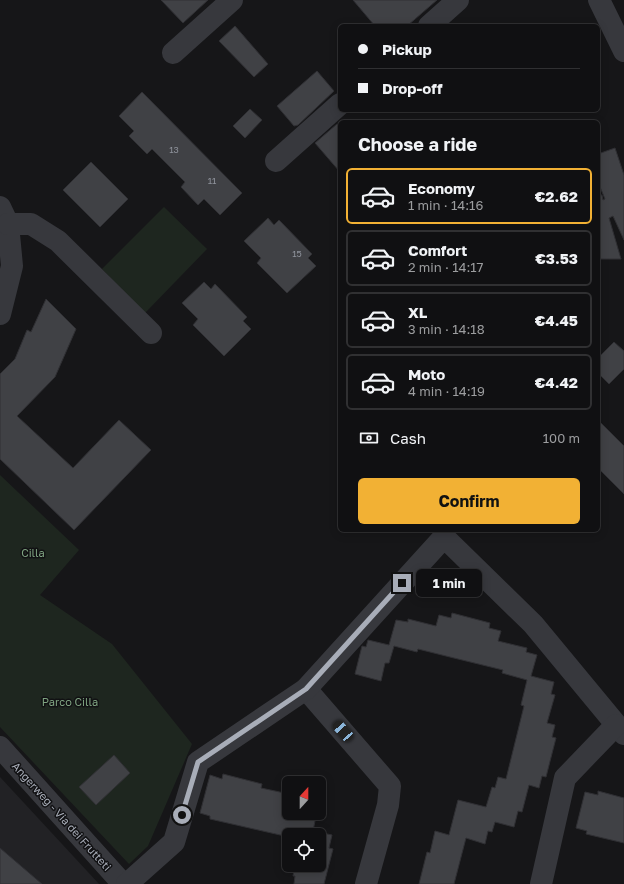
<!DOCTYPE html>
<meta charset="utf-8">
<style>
:root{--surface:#101012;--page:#1e1e20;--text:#f1f3f6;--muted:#9c9d9f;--line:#303032;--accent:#f2b134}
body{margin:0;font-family:"Golos Text",sans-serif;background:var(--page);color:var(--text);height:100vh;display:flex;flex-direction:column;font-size:15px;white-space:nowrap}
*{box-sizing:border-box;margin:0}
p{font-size:13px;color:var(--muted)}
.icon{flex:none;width:22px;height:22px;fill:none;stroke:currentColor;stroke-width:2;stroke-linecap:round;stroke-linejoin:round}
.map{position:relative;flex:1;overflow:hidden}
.drawer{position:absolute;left:338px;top:120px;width:262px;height:412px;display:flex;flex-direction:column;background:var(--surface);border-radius:6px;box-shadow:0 2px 10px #0003,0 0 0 1px var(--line)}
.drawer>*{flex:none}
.hud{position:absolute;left:338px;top:24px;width:262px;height:88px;border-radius:6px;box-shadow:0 2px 10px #0003,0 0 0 1px var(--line);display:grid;align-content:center;height:88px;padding:0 20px;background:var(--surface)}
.needle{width:26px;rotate:21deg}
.tools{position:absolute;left:282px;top:776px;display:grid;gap:8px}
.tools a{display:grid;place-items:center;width:44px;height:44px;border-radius:6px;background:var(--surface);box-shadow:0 2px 10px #0003,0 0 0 1px var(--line);font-size:20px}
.end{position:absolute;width:18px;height:18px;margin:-9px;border:5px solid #a8adb8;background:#111;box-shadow:0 0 0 2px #111}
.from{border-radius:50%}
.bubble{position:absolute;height:28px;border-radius:6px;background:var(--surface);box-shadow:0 2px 10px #0003,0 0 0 1px var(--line);font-size:13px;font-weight:700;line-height:28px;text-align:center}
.car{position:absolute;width:12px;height:24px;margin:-12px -6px;border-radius:5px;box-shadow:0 0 3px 1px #0007;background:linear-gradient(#222 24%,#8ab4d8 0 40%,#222 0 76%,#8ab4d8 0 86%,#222 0)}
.hud b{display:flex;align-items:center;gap:14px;height:38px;font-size:15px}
.hud b+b{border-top:1px solid var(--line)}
.hud i{width:10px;height:10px;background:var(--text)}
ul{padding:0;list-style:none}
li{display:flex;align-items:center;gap:12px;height:56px;margin:0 8px 6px;padding:0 12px;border:2px solid var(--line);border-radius:6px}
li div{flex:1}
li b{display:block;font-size:15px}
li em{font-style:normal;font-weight:700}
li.on{border-color:var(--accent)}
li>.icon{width:36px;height:36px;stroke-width:1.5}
h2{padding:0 20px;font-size:18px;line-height:48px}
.pay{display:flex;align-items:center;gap:10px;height:44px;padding:0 20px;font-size:15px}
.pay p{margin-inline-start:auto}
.cta{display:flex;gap:8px;margin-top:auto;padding:8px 20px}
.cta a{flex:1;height:46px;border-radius:6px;background:var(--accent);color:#111;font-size:16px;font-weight:700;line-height:46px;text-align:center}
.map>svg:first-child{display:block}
.built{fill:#222225}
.green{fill:#1e261f}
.building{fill:#404145;stroke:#303034}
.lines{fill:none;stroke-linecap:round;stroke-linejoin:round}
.minor{stroke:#37383d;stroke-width:22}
.route{stroke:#a8adb8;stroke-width:5}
.labels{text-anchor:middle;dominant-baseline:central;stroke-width:3;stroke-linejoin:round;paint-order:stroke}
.number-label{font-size:9px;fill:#8e929b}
.park-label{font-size:11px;fill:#7fa381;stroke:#111113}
.street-label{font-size:11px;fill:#a8adb8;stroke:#111113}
</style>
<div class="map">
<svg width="624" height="884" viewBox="0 0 624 884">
<rect width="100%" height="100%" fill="#161618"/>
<path class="built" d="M0 777 99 884H0Z"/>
<g class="green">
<path d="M164 207 207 249 145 313 102 269Z"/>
<path d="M0 475 79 550 40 595 112 644 192 744 148 846 129 864 0 727Z"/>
</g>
<g class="building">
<path d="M161 0H208L183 23Z"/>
<path d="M353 0H437L407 26H375Z"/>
<path d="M235 26 268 64 254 77 219 41Z"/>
<path d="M317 71 334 91 298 125 294 126 277 106Z"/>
<path d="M142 92 242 193 220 215 204 199 198 205 181 187 185 182 152 149 147 154 129 136 134 131 119 116Z"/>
<path d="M250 109 262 120 245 138 233 126Z"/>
<path d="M337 124 340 127V172L315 143Z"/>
<path d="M615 148 624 175V240L613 216 609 218 621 259H598V195H602L603 200 605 199 598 182V154Z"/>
<path d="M91 162 128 199 100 227 63 190Z"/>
<path d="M268 218 274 225 279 220 312 254 308 258 316 266 287 293 257 263 261 258 244 241Z"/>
<path d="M204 282 211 289 215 284 247 317 243 321 251 329 224 356 193 325 198 319 182 303Z"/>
<path d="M46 299 76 329 55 377 17 416 73 468 119 420 151 450 74 530 0 459V374L15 359 27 330 31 332Z"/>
<path d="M614 342 624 351V369L609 384 598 373V358Z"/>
<path d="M598 420 624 446V494L598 468Z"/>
<path d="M452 613 490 623 489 628 501 631 498 641 527 648 526 652 537 655 531 676 554 682 551 694 555 695 547 723 555 725 552 737 556 738 546 777 542 776 539 788 529 785 522 812 518 811 514 827 495 822 492 832 488 831 485 844 466 838 454 884H419L427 852 430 853 435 831 449 835 458 800 486 807 492 787 495 788 498 777 506 779 524 706 521 705 527 680 502 673 503 670 454 658 418 649 417 652 394 646 389 663H385L381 681 355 674 362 646 366 647 368 640 389 645 396 620 408 622V619L436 626 439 615 451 618Z"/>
<path d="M114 755 130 773 96 805 79 787Z"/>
<path d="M223 774 262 784 261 788 289 794V813H302L316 816 313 831 332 835 329 848 333 849 324 884H294L295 876H293L295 865H319V835H289V837L210 819V816L200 813 210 775 222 779Z"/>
<path d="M598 791 624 798V843L586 834 587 831 576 828 585 792 598 795Z"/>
<path d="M0 848 42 884H0Z"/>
</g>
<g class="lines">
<g class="minor">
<path d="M599 0 624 51"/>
<path d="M429 26 458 0"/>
<path d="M173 53 232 0"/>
<path d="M276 161 340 104"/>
<path d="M0 207 8 224 12 266 0 314"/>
<path d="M8 224H31L58 241 151 333"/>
<path d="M306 689 390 786 388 805 366 884"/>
<path d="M0 747 123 884"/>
<path d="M127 884 174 842 198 762 306 689 444 537 533 624 624 734"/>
<path d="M541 884 565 778 616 725"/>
</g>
</g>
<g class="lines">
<path class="route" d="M182 815 198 762 306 689 402 583"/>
</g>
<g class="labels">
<g class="number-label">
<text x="174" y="149">13</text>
<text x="212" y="180">11</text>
<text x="297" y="253">15</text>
</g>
<g class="park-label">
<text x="33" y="552">Cilla</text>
<text x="70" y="701">Parco Cilla</text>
</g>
<g class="street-label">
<text transform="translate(62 816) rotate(48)">Angerweg - Via dei Frutteti</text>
</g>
</g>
</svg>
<div class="tools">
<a><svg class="needle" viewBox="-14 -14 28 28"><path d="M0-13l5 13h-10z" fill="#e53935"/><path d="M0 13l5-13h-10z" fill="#9c9d9f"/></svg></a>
<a><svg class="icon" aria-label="locate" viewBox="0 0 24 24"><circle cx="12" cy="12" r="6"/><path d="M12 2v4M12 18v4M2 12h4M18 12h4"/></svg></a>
</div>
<i class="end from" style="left:182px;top:815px"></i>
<i class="end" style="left:402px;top:583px"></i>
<div class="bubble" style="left:416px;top:569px;width:66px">1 min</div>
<i class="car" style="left:343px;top:731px;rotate:318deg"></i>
<div class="hud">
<b><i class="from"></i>Pickup</b>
<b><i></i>Drop-off</b>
</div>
<section class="drawer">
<h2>Choose a ride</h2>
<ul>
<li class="on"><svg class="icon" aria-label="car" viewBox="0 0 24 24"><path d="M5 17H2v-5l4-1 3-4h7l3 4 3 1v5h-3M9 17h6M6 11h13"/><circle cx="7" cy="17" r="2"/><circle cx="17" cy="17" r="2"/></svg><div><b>Economy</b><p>1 min · 14:16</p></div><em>€2.62</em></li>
<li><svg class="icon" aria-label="car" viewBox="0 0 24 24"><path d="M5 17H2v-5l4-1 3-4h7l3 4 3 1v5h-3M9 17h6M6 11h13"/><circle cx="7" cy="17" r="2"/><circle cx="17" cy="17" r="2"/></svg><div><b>Comfort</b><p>2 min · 14:17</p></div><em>€3.53</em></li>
<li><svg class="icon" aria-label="car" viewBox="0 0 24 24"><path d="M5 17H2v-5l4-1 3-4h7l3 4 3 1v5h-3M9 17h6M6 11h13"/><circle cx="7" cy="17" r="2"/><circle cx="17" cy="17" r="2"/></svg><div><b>XL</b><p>3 min · 14:18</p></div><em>€4.45</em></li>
<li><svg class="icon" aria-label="car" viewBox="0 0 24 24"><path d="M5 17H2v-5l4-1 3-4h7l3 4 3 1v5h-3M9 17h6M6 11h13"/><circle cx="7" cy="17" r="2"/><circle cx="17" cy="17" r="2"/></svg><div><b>Moto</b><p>4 min · 14:19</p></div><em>€4.42</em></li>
</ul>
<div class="pay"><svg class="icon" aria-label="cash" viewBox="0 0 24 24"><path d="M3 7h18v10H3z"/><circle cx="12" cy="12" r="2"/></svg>Cash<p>100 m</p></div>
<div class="cta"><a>Confirm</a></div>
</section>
</div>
